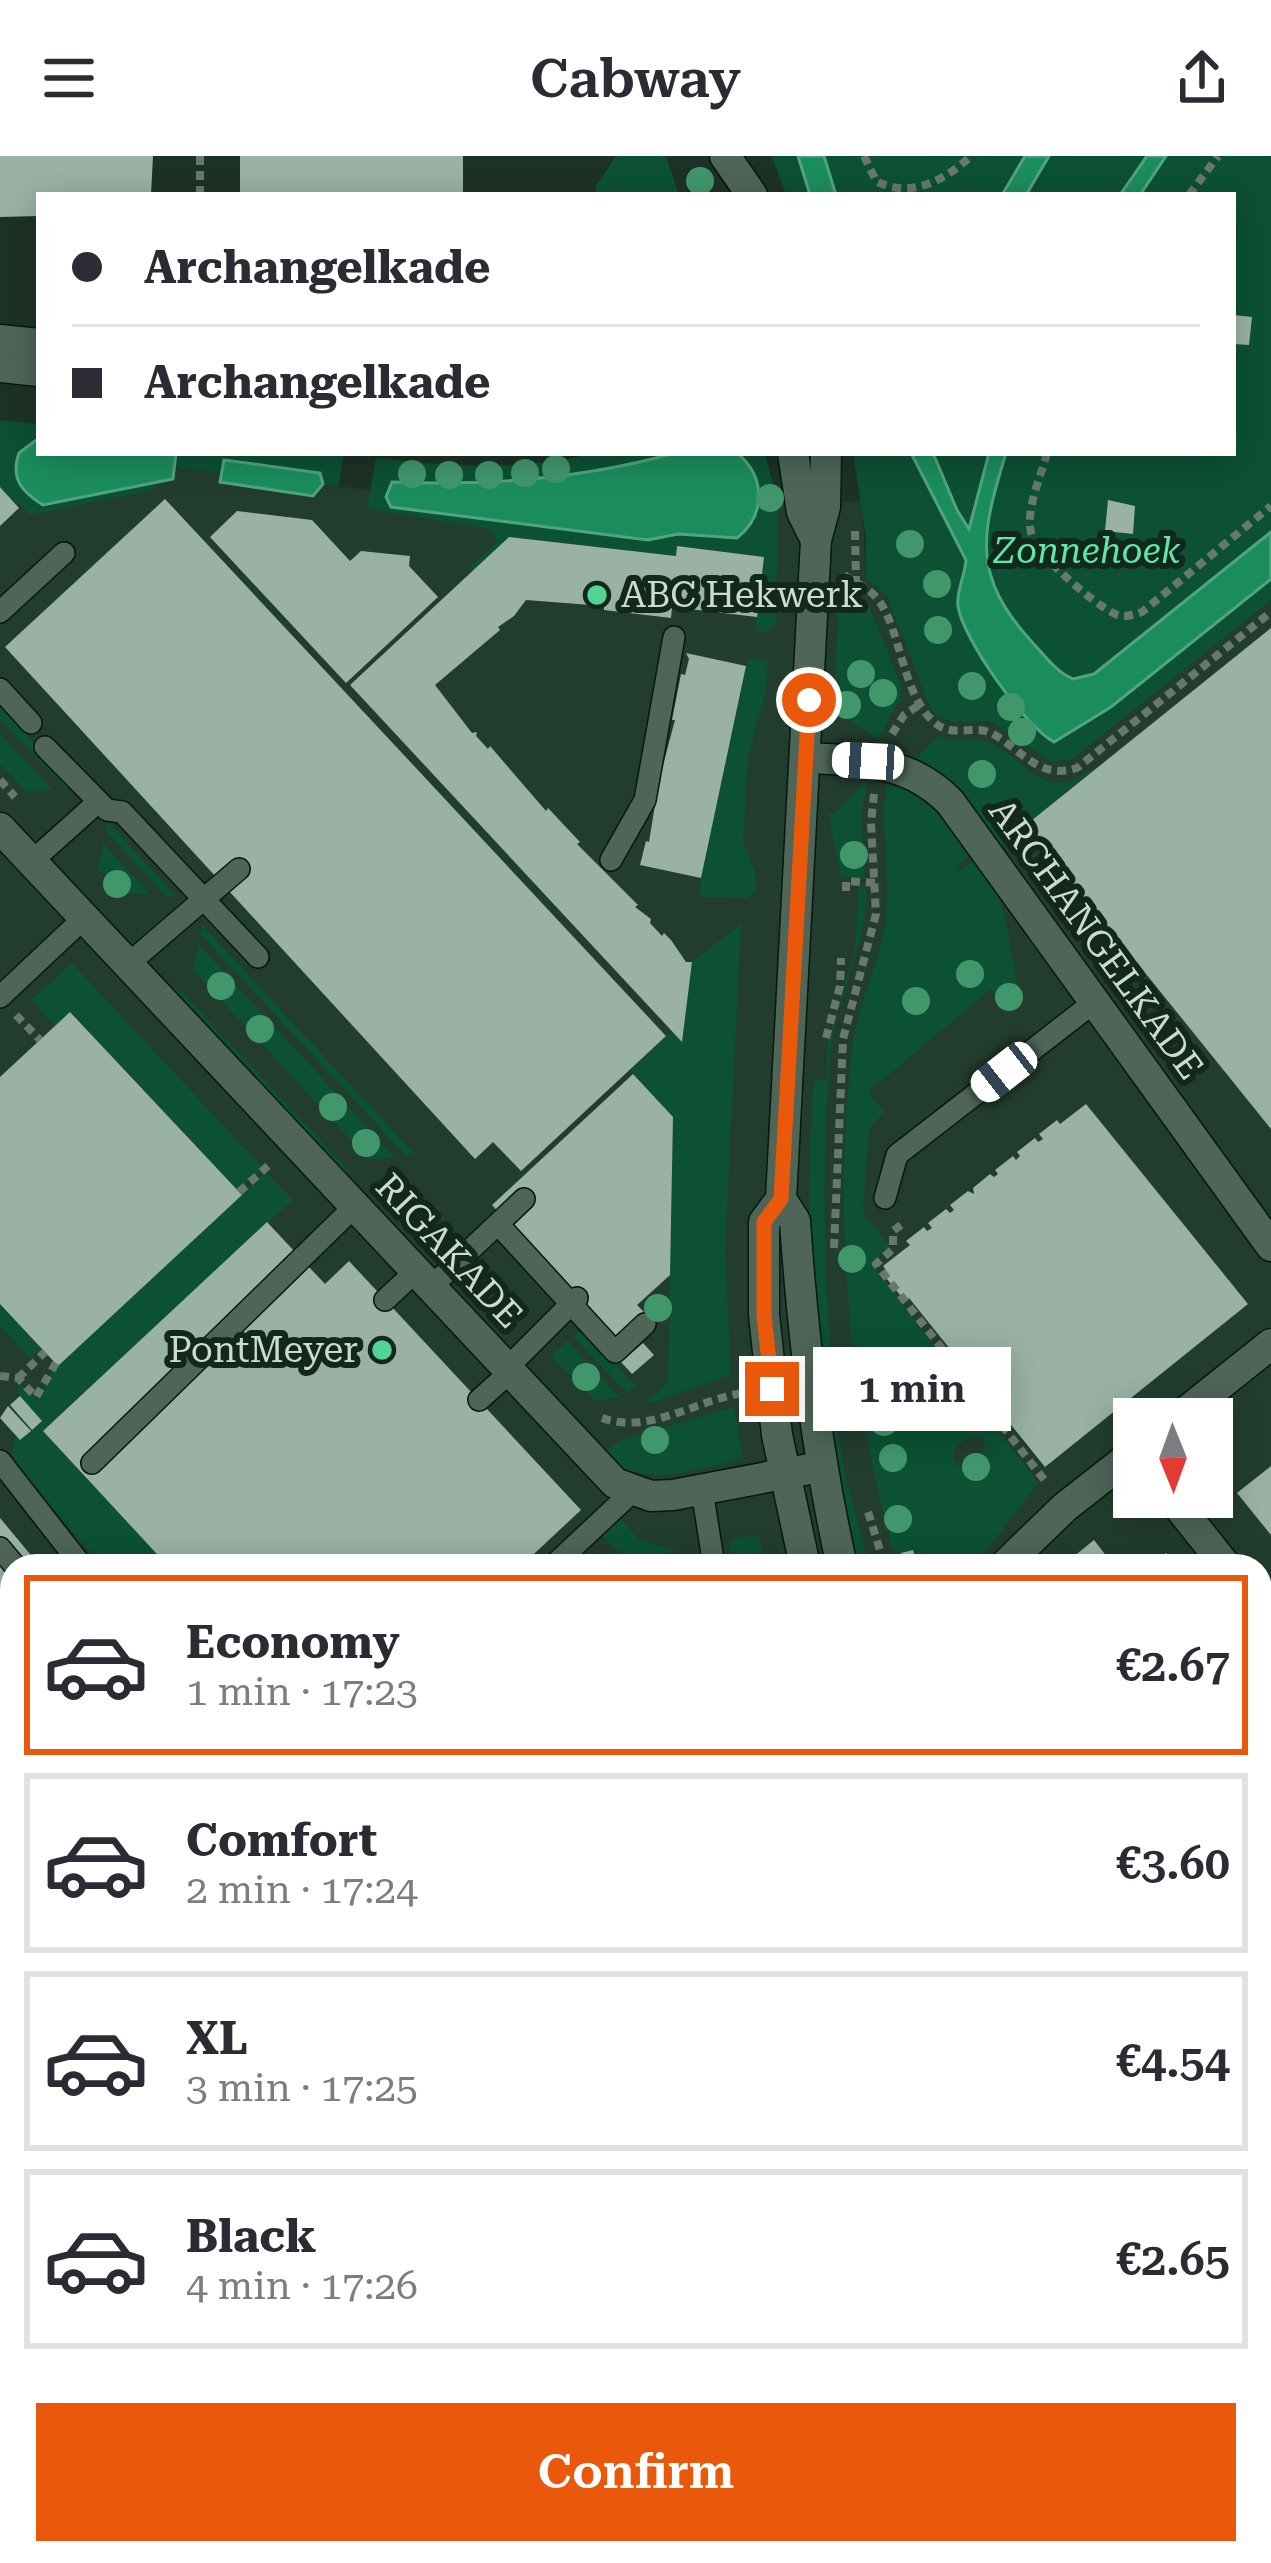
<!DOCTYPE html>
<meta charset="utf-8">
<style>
:root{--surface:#fff;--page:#f2f2f3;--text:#2b2b33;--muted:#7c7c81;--line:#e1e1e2;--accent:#ea580c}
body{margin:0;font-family:"Roboto Serif",serif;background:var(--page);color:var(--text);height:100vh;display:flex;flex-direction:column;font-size:45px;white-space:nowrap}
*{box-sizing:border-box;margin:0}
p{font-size:39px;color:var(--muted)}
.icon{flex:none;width:66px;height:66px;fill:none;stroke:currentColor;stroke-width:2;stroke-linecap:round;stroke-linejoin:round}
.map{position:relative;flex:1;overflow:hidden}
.details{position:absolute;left:0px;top:1398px;width:1272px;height:1011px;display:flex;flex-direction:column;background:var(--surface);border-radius:36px 36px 0 0;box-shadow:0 6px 30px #0003}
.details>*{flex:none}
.top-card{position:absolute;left:36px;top:36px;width:1200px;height:264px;border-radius:0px;box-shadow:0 6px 30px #0003;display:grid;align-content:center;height:264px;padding:0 36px;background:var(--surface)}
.needle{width:78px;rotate:179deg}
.buttons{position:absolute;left:1113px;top:1242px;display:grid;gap:24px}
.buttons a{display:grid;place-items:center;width:120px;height:120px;border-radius:0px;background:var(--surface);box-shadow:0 6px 30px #0003;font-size:60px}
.end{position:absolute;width:54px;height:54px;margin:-27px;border:15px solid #ea580c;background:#fff;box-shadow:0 0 0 6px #fff}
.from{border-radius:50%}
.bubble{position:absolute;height:84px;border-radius:0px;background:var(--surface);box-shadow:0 6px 30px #0003;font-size:39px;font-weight:600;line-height:84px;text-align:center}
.car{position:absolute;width:36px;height:72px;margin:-36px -18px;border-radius:15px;box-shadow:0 0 9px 3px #0007;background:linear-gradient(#fff 24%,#345 0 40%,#fff 0 76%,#345 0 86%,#fff 0)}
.top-card b{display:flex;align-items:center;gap:42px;height:114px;font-size:45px}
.top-card b+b{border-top:3px solid var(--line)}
.top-card i{width:30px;height:30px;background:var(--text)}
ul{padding:21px 0 0;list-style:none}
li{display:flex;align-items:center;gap:36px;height:180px;margin:0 24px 18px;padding:0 12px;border:6px solid var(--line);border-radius:0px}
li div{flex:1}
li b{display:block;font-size:45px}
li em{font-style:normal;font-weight:600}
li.current{border-color:var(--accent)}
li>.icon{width:108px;height:108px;stroke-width:1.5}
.action{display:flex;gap:24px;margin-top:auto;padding:24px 36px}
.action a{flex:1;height:138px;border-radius:0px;background:var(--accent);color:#fff;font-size:48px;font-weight:600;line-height:138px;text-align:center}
header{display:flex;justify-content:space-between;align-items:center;height:156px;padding:0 36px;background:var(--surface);font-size:54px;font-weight:600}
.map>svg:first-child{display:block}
.built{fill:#223d2e;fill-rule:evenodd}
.green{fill:#0c5134;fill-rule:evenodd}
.water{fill:#1b8d5d;stroke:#50a480;stroke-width:3}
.building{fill:#99b2a3}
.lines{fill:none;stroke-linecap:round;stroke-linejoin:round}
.lane-casing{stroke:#05190f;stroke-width:24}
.street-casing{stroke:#05190f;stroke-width:33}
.path{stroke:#67786e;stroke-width:8;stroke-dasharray:9 6;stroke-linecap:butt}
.lane{stroke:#4e6558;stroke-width:21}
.street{stroke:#4e6558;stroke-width:30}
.tree{fill:#41966c}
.route{stroke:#ea580c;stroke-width:15}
.poi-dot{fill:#53d396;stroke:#13281d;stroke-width:4.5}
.labels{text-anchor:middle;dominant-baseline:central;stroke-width:12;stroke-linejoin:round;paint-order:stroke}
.park-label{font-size:36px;font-style:italic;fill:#5fe7a6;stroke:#13281d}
.poi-label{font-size:36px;fill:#cdd9d2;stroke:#13281d;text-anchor:start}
.street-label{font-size:36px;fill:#cdd9d2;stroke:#13281d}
</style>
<header><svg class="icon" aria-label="menu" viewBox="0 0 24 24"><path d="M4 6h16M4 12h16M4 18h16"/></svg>Cabway<svg class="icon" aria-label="share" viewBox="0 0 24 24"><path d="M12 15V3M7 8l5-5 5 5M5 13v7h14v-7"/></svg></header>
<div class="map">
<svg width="1271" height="2407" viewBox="0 0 1271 2407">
<rect width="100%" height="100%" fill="#1d3226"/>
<path class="built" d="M0 264 8 265 27 288 39 282V297H175V311L386 336 778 348 862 346 866 422 887 440 938 560 949 566 1074 523 1271 376V2407H502L498 2397H1260V1410H12V2218L0 2240ZM1134 1263H1212V1341H1134Z"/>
<g class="green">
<path d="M616 0H666L679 39H595L596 30Z"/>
<path d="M772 0H798L810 39H786Z"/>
<path d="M824 0H1271V376L1086 522C1045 527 981 429 986 388L965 372 933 297H1233V39H836Z"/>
<path d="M0 264 39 268V282C14 294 10 313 23 336L43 349 151 327 157 333 31 359 0 331Z"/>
<path d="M175 297H336L344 298 338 330 323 328 320 317 225 304 222 317 174 311Z"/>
<path d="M596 297H675C582 323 488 330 392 326L386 336 391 351 648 384 678 378 737 382C766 359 765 321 737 297H765L778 348 776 468 765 477 755 474 763 401 678 390 676 400 509 381 472 415 469 412 497 386 491 373 367 353 376 302C451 311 522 315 596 297Z"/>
<path d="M853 297H911L966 404C965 417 959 431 958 442 957 475 1025 571 1053 586L1111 551 1271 423V444L1072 603 1051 606 991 565 952 566 937 560 930 551 887 440 866 422V381Z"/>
<path d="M839 429 868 447 901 529 900 543 878 583 834 555Z"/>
<path d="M748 502 768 505 766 534 748 602 743 685 755 716 756 733 748 742 700 741 701 722Z"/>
<path d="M0 550 75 631 65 632 0 563Z"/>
<path d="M0 578 53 634 27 636 0 608Z"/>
<path d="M937 580C954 588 969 579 985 585 1023 598 1043 651 1089 614L1091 616 1001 689 952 626 917 602Z"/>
<path d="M868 623 861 660 865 722 841 720 828 657 834 658Z"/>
<path d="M887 624C930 644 944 662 971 699L956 711 960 714 974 704 997 737 1004 755 1018 833 1008 851 991 833 868 936 884 956 869 973 863 1056 890 1091 872 1108 1038 1327 975 1410H897C849 1237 832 1073 852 893 857 848 881 806 886 761 891 715 879 670 887 624ZM976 1280 984 1284 985 1309 974 1316 964 1315 953 1303C953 1290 963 1283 976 1280Z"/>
<path d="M108 666 177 741 166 740 106 676Z"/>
<path d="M103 687 151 739 120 736 98 712Z"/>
<path d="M859 730 866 731C868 788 837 837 831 893 821 998 824 1103 831 1208L819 1217C806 1119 808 1024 813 925H826L828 885 855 792Z"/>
<path d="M741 768 725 1093 731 1219 650 1247 648 1244 668 1227 673 962 630 915 672 875 682 884 692 806Z"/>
<path d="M202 769 416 999 406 1000 200 778Z"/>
<path d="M198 788 395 1001 369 1004 193 814Z"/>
<path d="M72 807 262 1011 238 1035 71 856 55 870 31 844Z"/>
<path d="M174 832 183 837 348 1014 347 1024 171 836Z"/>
<path d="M266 1016 293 1044 43 1275 168 1410H101L15 1306 12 1293 16 1280 21 1284 30 1275 8 1250 32 1274 42 1266 20 1240 17 1230 19 1228 37 1244 52 1215Z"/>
<path d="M0 1148 41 1192 30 1202 0 1170Z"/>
<path d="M582 1172 636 1230 627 1237 573 1180Z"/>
<path d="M567 1185 620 1242 595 1244 551 1201Z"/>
<path d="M825 1240 833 1249 846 1322 870 1410H851Z"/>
<path d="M734 1251 743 1303C691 1313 646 1336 602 1298L619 1285Z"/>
<path d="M620 1362 638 1383 677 1395C658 1398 650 1410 630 1410L602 1379Z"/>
<path d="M758 1379 767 1410H731L730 1384Z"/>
<path d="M12 2171 11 2227 0 2240V2175Z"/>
</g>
<g class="water">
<path d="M798 0H824L836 39H810Z"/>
<path d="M1025 0H1049L1026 39H1002Z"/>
<path d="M1147 0H1166L1140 39H1120Z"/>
<path d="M39 282V297H176L173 323 43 349C22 336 10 323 19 297Z"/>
<path d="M675 297H737C766 321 766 359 737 382L678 378 648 384 391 351 386 341 392 326C488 330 582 323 675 297Z"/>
<path d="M911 297H933L957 354 969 373 989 297H1006C981 379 971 419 1032 486 1045 500 1056 516 1073 523L1094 518 1271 376V423L1111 551 1054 586C1026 572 962 482 958 450 956 435 965 420 966 404Z"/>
<path d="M224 304 320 317 323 328 313 340 220 326Z"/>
<path d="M12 2218V2397H429L399 2407H0V2240L11 2227 8 2220Z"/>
</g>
<g class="building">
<path d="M0 0H153L151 39H39V60L0 61Z"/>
<rect x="240" y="0" width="223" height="39"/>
<path d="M1233 159 1252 161 1249 189 1233 188Z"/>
<path d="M0 331 19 352 0 370Z"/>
<path d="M165 343 666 880 521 1015 493 986 475 1003 5 491Z"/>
<path d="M1108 344 1135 350 1133 378 1105 375Z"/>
<path d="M237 355 312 364 350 405 361 395 410 400 409 410 438 441 346 527 210 381Z"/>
<path d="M509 381 676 400 677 390 764 401 757 461 672 451 671 462 604 454V450L526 444 514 460 498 471 500 474 435 529 472 577 477 576 476 580 488 593 490 590 546 655 548 652 580 686 577 688 638 749 635 751 651 763 650 767 662 780 664 777 671 784 686 806H692L682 886 350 529Z"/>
<path d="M1271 472V973L1026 669Z"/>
<path d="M686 497 746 510 701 722 640 709 646 685 649 686 659 624 675 564H672L681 518 685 519 689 503Z"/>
<path d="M70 856 242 1039 58 1210 0 1148V921Z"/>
<path d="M633 918 673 961 670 1119 637 1149 644 1156 615 1183 492 1049Z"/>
<path d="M1086 948 1248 1148 1045 1311 909 1142 905 1145 882 1117 886 1114 883 1110 910 1089 906 1085 924 1071 927 1075 932 1072 928 1067 946 1053 950 1057 954 1054 950 1049 968 1035 974 1038 973 1032 990 1018 994 1021 998 1018 995 1014 1013 1000 1016 1004 1020 1000 1017 996 1035 982 1038 986 1043 983 1039 978 1057 964 1060 968Z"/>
<path d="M267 1066 325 1128 349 1105 581 1354 521 1410H168L43 1275Z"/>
<path d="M643 1187 654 1199 632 1218 621 1206Z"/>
<path d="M20 1240 42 1265 32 1274 10 1249Z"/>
<path d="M8 1250 31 1275 20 1284 0 1262Z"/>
<path d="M1271 1310V1379L1237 1337Z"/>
<path d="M0 1362 40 1410H12V1763L0 1773V1555L3 1552 0 1548Z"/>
<path d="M1094 1384 1111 1406 1106 1410H1062Z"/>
<path d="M913 1394 917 1408 905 1410 901 1397Z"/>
<path d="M1166 1397 1176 1410H1135L1150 1399 1155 1405Z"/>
<path d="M1260 1505 1271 1518V2156L1260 2142Z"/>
<path d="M12 1812V1997L0 2002V1817Z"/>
<path d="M636 2397H1111V2398L1085 2407H639Z"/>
</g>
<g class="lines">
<g class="lane-casing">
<g id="lane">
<path d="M0 456 64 397"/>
<path d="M0 533 31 567"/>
<path d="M45 591 107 654 122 656 258 801"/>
<path d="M611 704 645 644 674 481"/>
<path d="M31 706 98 646"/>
<path d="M127 809 239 713"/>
<path d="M0 841 84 762"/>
<path d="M885 1042 897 999 1093 847"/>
<path d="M498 1068 615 1196 645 1168"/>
<path d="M430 1132 524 1043"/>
<path d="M385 1144 415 1116"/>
<path d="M506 1213 577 1142"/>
<path d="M479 1244 509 1217"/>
<path d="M0 1305 82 1410"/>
<path d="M92 1307 354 1051"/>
<path d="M702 1334 714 1410"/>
<path d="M0 1392 15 1410"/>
<path d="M553 1410 632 1336"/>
<path d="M0 1495 12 1510"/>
<path d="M0 1803 12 1796"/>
</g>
</g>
<g class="street-casing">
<g id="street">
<path d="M725 0 752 39"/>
<path d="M0 184 39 188"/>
<path d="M0 211 39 215"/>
<path d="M793 297 802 356 816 384"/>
<path d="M807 602C862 605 909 604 950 646L1271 1090"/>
<path d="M0 672 615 1327 651 1340 673 1339 820 1311"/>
<path d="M781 1043 795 1065C803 1183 816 1295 842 1410"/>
<path d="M1177 1263 1271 1188"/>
<path d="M1171 1341 1226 1410"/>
<path d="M805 1410 777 1279 764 1159V1066L781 1043 816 384 825 351 826 297"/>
<path d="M1004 1410 1065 1351 1134 1297"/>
<path d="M1260 1452 1271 1466"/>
<path d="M0 2069 12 2064"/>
<path d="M1260 2281 1271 2312"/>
<path d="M572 2397 576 2407"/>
<path d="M1189 2397 1193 2407"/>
</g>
</g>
<g class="path">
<path d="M864 0 876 25C910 43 944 25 971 0"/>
<path d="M200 39V0"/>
<path d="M1189 39 1218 0"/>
<path d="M1047 297C1041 321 1024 356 1032 380 1040 402 1094 448 1115 458 1124 462 1133 459 1142 456L1271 350"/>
<path d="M855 375 856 426"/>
<path d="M844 419C854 426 867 431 875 440 902 470 900 536 934 566 953 584 975 566 995 579 1023 596 1041 624 1077 612L1271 456"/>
<path d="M892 578 904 559 919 549"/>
<path d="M0 624 15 641"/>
<path d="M846 735V725L876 727"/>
<path d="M16 859 40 884"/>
<path d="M826 882 840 830 841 802"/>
<path d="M239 1036 270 1008"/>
<path d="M901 1069 893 1075V1093L876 1108 1046 1326"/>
<path d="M834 1092 843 883 876 758 871 667 874 638"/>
<path d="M0 1220 18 1222 36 1241 56 1207"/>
<path d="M18 1222 45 1196"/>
<path d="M602 1262C649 1279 696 1244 743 1237"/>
<path d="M868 1356 885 1410"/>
<path d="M0 2104 12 2132"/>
<path d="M0 2143 12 2138"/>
<path d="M1134 2397 1138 2407"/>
</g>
<use href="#lane" class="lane"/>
<use href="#street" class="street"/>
</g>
<g class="tree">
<circle cx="700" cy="25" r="14"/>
<circle cx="556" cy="313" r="14"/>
<circle cx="525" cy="317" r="14"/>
<circle cx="412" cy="318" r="14"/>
<circle cx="449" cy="319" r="14"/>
<circle cx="489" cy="319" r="14"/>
<circle cx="770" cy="342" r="14"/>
<circle cx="910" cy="388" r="14"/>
<circle cx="937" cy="428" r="14"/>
<circle cx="938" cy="474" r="14"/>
<circle cx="861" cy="518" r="14"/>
<circle cx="972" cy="530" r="14"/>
<circle cx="883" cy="537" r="14"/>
<circle cx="847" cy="549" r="14"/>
<circle cx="1011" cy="551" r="14"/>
<circle cx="1022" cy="576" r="14"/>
<circle cx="982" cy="618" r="14"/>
<circle cx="854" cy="699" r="14"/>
<circle cx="117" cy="728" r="14"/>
<circle cx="970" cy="818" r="14"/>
<circle cx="221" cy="830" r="14"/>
<circle cx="1009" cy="841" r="14"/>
<circle cx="916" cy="845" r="14"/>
<circle cx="260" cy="873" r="14"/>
<circle cx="333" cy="951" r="14"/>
<circle cx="366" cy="987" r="14"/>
<circle cx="852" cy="1103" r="14"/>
<circle cx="658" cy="1152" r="14"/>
<circle cx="586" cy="1221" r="14"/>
<circle cx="907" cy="1239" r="14"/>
<circle cx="884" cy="1266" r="14"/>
<circle cx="655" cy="1284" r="14"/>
<circle cx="893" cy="1302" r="14"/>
<circle cx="976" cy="1311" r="14"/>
<circle cx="898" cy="1363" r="14"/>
</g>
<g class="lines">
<path class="route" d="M772 1233 764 1159V1066L781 1043 809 544"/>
</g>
<g class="poi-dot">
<circle cx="597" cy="439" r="12"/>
<circle cx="382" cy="1194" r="12"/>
</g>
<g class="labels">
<g class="park-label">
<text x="1087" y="395">Zonnehoek</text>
</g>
<g class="poi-label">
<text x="621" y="439">ABC Hekwerk</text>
<text x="358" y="1194" text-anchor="end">PontMeyer</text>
</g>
<g class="street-label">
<text transform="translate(1096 783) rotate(54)">ARCHANGELKADE</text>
<text transform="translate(449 1095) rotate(47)">RIGAKADE</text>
</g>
</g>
</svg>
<div class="buttons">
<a><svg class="needle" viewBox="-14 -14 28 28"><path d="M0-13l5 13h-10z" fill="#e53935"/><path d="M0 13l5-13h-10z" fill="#7c7c81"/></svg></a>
</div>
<i class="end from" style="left:809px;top:544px"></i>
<i class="end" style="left:772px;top:1233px"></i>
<div class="bubble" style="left:813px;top:1191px;width:198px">1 min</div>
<i class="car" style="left:868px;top:605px;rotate:273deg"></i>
<i class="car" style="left:1004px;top:916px;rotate:232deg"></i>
<div class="top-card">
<b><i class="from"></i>Archangelkade</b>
<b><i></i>Archangelkade</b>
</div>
<section class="details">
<ul>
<li class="current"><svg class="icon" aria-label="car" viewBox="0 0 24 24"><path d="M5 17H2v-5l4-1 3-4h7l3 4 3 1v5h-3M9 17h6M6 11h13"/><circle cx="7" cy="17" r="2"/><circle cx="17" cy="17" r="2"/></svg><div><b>Economy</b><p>1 min · 17:23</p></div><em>€2.67</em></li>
<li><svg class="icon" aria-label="car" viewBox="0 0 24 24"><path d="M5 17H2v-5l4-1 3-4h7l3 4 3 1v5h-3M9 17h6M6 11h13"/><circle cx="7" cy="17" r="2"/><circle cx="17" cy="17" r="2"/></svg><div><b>Comfort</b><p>2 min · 17:24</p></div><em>€3.60</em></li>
<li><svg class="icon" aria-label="car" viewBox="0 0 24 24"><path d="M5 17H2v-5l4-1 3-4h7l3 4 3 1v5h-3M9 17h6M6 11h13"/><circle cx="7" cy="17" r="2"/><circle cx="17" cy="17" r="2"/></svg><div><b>XL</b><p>3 min · 17:25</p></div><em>€4.54</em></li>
<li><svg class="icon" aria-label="car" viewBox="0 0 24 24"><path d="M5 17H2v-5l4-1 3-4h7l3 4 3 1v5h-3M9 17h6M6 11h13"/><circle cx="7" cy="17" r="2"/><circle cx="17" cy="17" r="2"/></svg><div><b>Black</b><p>4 min · 17:26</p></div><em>€2.65</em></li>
</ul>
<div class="action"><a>Confirm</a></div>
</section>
</div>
